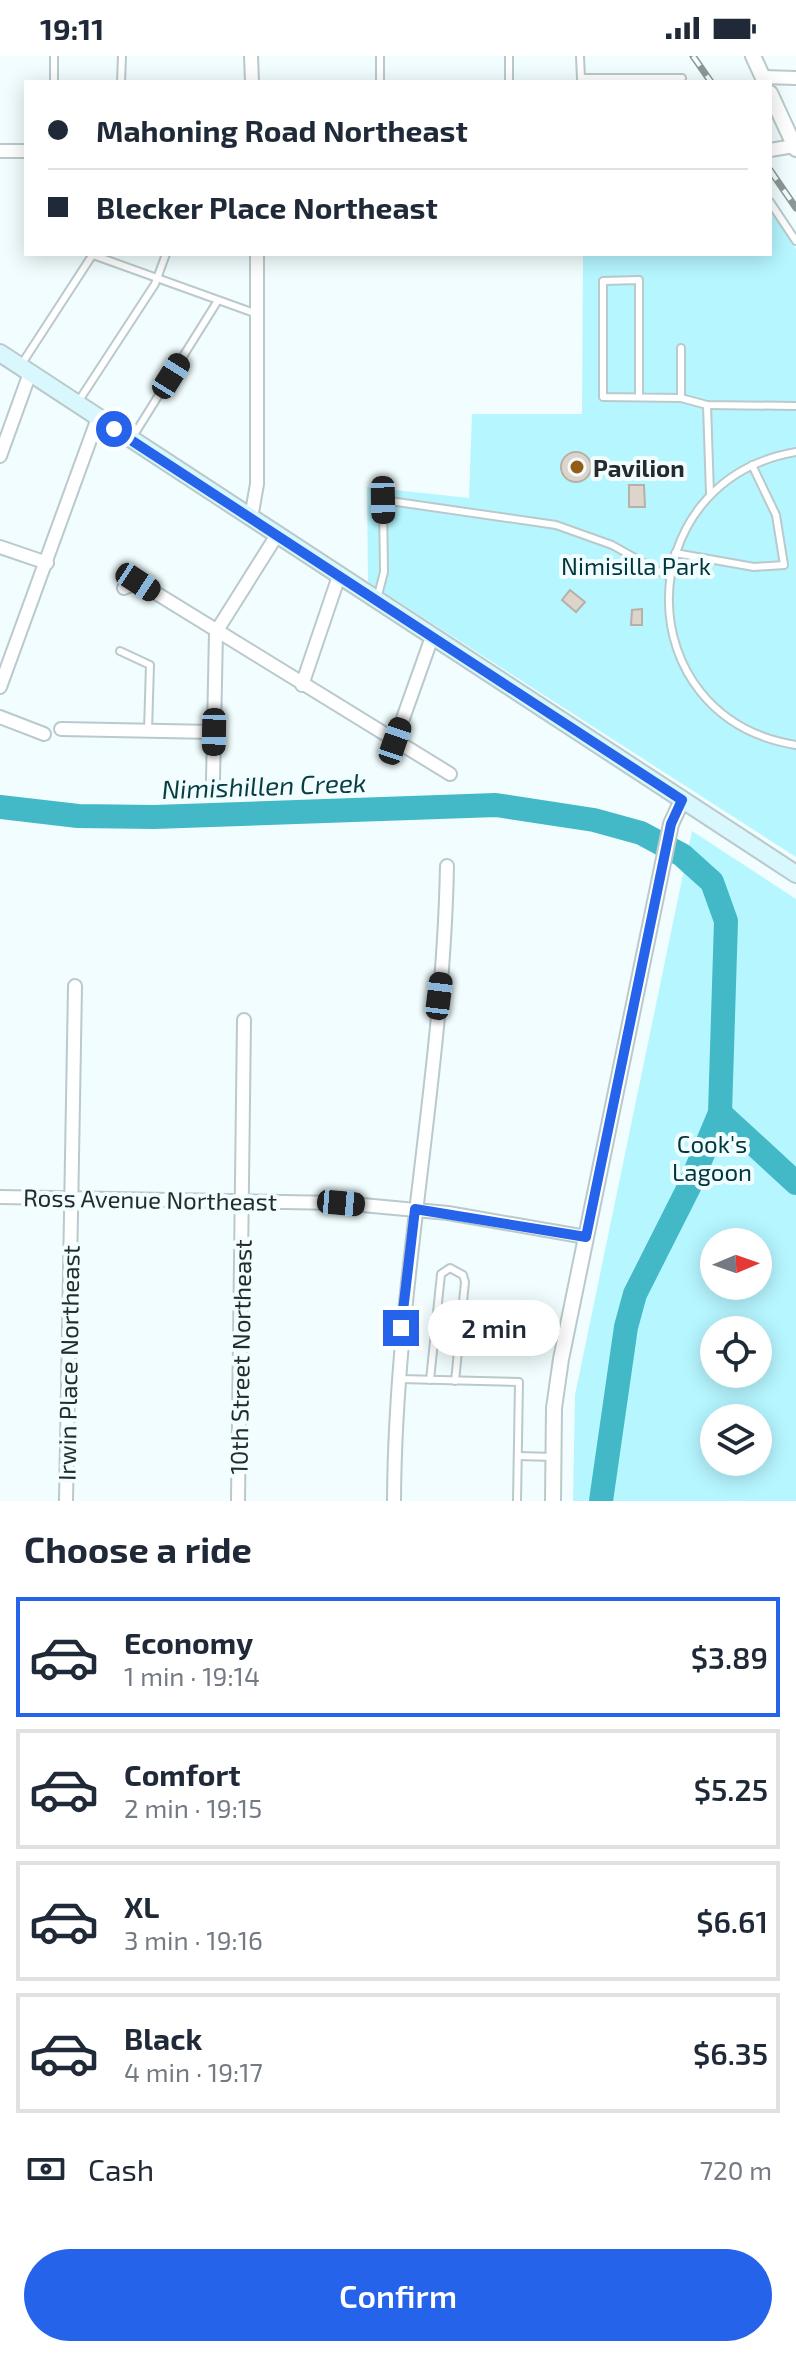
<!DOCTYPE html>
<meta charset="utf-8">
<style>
:root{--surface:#fff;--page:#f2f2f3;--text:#1f2937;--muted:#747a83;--line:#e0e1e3;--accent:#2563eb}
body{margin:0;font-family:"Exo 2",sans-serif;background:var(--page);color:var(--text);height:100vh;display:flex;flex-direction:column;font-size:30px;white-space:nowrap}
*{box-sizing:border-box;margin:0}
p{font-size:26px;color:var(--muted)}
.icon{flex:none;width:44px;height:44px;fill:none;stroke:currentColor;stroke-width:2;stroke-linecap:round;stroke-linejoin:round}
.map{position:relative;height:1445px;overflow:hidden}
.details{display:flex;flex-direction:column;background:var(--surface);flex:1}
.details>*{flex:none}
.hud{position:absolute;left:24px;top:24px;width:748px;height:176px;border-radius:0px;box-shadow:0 4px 20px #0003;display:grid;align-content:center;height:176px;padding:0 24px;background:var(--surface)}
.needle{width:52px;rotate:88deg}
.tools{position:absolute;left:700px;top:1172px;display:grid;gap:16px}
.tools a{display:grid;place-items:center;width:72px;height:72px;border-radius:50%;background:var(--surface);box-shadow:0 4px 20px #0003;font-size:40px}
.end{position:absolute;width:36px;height:36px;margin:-18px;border:10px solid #2563eb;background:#fff;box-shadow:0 0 0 4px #fff}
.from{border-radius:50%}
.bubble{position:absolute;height:56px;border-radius:28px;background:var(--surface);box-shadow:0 4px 20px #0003;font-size:26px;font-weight:600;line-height:56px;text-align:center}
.car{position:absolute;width:24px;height:48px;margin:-24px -12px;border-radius:10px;box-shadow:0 0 6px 2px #0007;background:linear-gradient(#222 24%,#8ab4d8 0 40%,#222 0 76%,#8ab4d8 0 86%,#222 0)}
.hud b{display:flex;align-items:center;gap:28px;height:76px;font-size:30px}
.hud b+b{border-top:2px solid var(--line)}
.hud i{width:20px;height:20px;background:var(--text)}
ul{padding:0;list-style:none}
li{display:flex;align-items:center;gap:24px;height:120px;margin:0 16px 12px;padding:0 8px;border:4px solid var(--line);border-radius:0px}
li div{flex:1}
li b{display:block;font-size:30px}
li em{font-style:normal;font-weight:600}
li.selected{border-color:var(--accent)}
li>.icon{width:72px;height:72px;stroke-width:1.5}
h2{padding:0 24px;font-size:36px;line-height:96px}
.pay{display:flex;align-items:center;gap:20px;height:88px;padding:0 24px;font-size:30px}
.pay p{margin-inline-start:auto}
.action{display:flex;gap:16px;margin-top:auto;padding:16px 24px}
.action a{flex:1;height:92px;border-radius:48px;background:var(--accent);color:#fff;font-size:32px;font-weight:600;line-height:92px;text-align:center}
.status{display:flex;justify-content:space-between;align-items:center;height:56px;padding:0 40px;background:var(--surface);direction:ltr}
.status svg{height:22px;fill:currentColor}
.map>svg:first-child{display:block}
.green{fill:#b6f6ff;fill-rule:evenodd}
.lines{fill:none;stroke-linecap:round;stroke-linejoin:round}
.river{stroke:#43b8c6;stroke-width:24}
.building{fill:#ddd4cb;stroke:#b8afa6;stroke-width:2}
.service-casing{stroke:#bac9cb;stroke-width:10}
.minor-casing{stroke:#bac9cb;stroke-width:16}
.tertiary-casing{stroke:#bac9cb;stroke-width:18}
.secondary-casing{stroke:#bac9cb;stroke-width:20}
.service{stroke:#fff;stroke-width:6}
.minor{stroke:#fff;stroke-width:12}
.tertiary{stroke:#fff;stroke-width:14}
.secondary{stroke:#d8f8fd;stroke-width:16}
.rail-casing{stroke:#8e9798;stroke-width:7}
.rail{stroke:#f1fdfe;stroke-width:4;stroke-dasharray:12;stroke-linecap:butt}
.route{stroke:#2563eb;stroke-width:10}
.poi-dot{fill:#955c18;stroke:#f1fdfe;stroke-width:3}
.labels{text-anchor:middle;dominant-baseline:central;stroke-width:8;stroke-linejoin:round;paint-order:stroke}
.poi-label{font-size:24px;font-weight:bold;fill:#252b2c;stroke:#f1fdfe;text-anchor:start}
.park-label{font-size:24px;fill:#00373d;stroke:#f1fdfe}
.street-label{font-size:24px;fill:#252b2c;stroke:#f1fdfe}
.water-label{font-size:26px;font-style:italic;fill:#073e44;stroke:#f1fdfe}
</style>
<div class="status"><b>19:11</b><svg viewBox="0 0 49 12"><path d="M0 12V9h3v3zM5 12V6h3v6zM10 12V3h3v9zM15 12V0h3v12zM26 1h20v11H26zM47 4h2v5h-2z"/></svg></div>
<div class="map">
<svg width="796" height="1445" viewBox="0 0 796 1445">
<rect width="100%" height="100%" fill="#f1fdfe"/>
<g class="green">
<path d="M770 153 796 193V801L368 526 367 431 469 442 472 358H582L583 198H770Z"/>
<path d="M692 775 796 843V1445H573L575 1339ZM714 1186H758V1230H714ZM714 1274H758V1318H714ZM758 1362V1406H714V1362Z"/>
</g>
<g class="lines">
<g class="river">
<path d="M0 751 78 760 154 761 496 749 594 764 641 777 682 799 712 826 726 865 720 1057 689 1131 635 1238 626 1271 601 1445"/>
<path d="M720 1057 796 1127"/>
</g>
</g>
<g class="building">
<circle cx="576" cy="411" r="15"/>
<path d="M629 429H644L645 451H629Z"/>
<path d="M570 534 585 546 576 556 562 544Z"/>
<path d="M642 553V569H631L632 554Z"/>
</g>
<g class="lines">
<g class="service-casing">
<g id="service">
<path d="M54 0V26"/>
<path d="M380 0V26"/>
<path d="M509 0V26"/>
<path d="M580 0 581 22"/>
<path d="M581 22H682"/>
<path d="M121 26 122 0"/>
<path d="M770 146 796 185"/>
<path d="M93 199 257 258"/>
<path d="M681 292V342"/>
<path d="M21 309 93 198"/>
<path d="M639 341V224L603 225V341L681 342 707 349 796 350"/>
<path d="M78 346 155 228 166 198"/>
<path d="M707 349 710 438"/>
<path d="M132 382 217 246"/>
<path d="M796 396C627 425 626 662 796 689"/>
<path d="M675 497 754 511 784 509 776 459 752 409"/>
<path d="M377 543 384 516 383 444 556 469 612 489 669 521"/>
<path d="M120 595 150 609 148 675"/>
<path d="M400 1323 519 1326 517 1445"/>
<path d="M430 1324 441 1218 450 1212 463 1219 465 1226 455 1325"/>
<path d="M518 1400 554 1401"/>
</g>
</g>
<g class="minor-casing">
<g id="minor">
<path d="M251 0 252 26"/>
<path d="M763 21 796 22"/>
<path d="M770 94 794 90"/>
<path d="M0 95H26"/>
<path d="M0 400 30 317"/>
<path d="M251 462 257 428V198"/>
<path d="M0 491 47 507"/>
<path d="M124 532 138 526 450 718"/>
<path d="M302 629 339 520"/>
<path d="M0 631 98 362"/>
<path d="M0 661 44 678"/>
<path d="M61 673 214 676"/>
<path d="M395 685 432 581"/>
<path d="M213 724 216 576 277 479"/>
<path d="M0 1141 341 1147 448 1157 586 1181"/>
<path d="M66 1445 75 930"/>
<path d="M238 1445 244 964"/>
<path d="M394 1445C395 1232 443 1023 447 810"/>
</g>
</g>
<g class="tertiary-casing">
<g id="tertiary">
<path d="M753 0 765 26"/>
<path d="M770 37 796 93"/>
<path d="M553 1445 554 1352 561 1303 671 768 682 744"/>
</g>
</g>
<g class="secondary-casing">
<path id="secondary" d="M0 297 796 818"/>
</g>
<use href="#service" class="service"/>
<use href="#minor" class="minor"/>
<use href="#tertiary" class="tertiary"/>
<use href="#secondary" class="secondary"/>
<g class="rail-casing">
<g id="rail">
<path d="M693 0 711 26"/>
<path d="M770 114 796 152"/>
</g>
</g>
<use href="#rail" class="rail"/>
</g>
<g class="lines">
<path class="route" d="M114 373 682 744 671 768 586 1181 415 1153 401 1272"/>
</g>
<circle class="poi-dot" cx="577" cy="411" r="8"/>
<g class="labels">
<g class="poi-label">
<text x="593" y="411">Pavilion</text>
</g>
<g class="park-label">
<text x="636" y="509">Nimisilla Park</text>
<text x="712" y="1087">Cook's<tspan x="712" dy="28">Lagoon</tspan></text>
</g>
<g class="street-label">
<text transform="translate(150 1143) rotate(1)">Ross Avenue Northeast</text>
<text transform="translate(240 1301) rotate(-89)">10th Street Northeast</text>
<text transform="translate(68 1307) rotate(-89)">Irwin Place Northeast</text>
</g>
<g class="water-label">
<text transform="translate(264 729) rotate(-2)">Nimishillen Creek</text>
</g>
</g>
</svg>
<div class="tools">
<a><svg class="needle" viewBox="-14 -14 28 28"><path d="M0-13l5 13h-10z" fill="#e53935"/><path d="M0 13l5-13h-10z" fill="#747a83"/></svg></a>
<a><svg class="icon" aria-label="locate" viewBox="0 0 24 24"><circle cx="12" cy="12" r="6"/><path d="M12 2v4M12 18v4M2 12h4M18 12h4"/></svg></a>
<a><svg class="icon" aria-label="layers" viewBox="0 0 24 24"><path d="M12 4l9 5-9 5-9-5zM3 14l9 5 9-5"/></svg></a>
</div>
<i class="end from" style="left:114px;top:373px"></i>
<i class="end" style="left:401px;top:1272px"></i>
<div class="bubble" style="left:428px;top:1244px;width:132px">2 min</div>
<i class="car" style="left:171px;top:320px;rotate:32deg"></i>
<i class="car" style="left:383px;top:444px;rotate:179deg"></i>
<i class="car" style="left:138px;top:526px;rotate:123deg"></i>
<i class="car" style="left:214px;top:676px;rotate:181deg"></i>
<i class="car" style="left:395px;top:685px;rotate:19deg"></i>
<i class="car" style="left:439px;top:940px;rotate:7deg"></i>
<i class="car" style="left:341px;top:1147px;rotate:95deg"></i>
<div class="hud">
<b><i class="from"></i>Mahoning Road Northeast</b>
<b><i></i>Blecker Place Northeast</b>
</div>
</div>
<section class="details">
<h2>Choose a ride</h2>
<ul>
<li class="selected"><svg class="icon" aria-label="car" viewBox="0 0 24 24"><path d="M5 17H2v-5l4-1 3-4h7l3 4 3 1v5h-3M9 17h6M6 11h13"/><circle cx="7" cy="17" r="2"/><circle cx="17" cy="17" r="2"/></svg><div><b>Economy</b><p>1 min · 19:14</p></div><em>$3.89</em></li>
<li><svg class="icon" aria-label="car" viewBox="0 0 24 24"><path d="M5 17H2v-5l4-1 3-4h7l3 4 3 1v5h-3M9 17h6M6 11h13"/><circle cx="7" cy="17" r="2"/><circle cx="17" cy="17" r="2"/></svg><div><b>Comfort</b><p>2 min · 19:15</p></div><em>$5.25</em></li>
<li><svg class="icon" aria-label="car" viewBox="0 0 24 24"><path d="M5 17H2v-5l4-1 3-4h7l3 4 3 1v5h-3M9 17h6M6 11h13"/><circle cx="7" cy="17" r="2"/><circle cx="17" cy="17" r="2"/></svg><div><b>XL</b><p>3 min · 19:16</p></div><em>$6.61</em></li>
<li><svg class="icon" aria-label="car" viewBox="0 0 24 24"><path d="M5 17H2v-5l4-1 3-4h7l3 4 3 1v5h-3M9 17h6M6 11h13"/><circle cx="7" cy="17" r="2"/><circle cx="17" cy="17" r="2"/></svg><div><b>Black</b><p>4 min · 19:17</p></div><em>$6.35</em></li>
</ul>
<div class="pay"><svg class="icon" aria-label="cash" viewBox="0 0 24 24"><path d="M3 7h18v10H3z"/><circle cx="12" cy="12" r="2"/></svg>Cash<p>720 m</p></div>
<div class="action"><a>Confirm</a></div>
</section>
